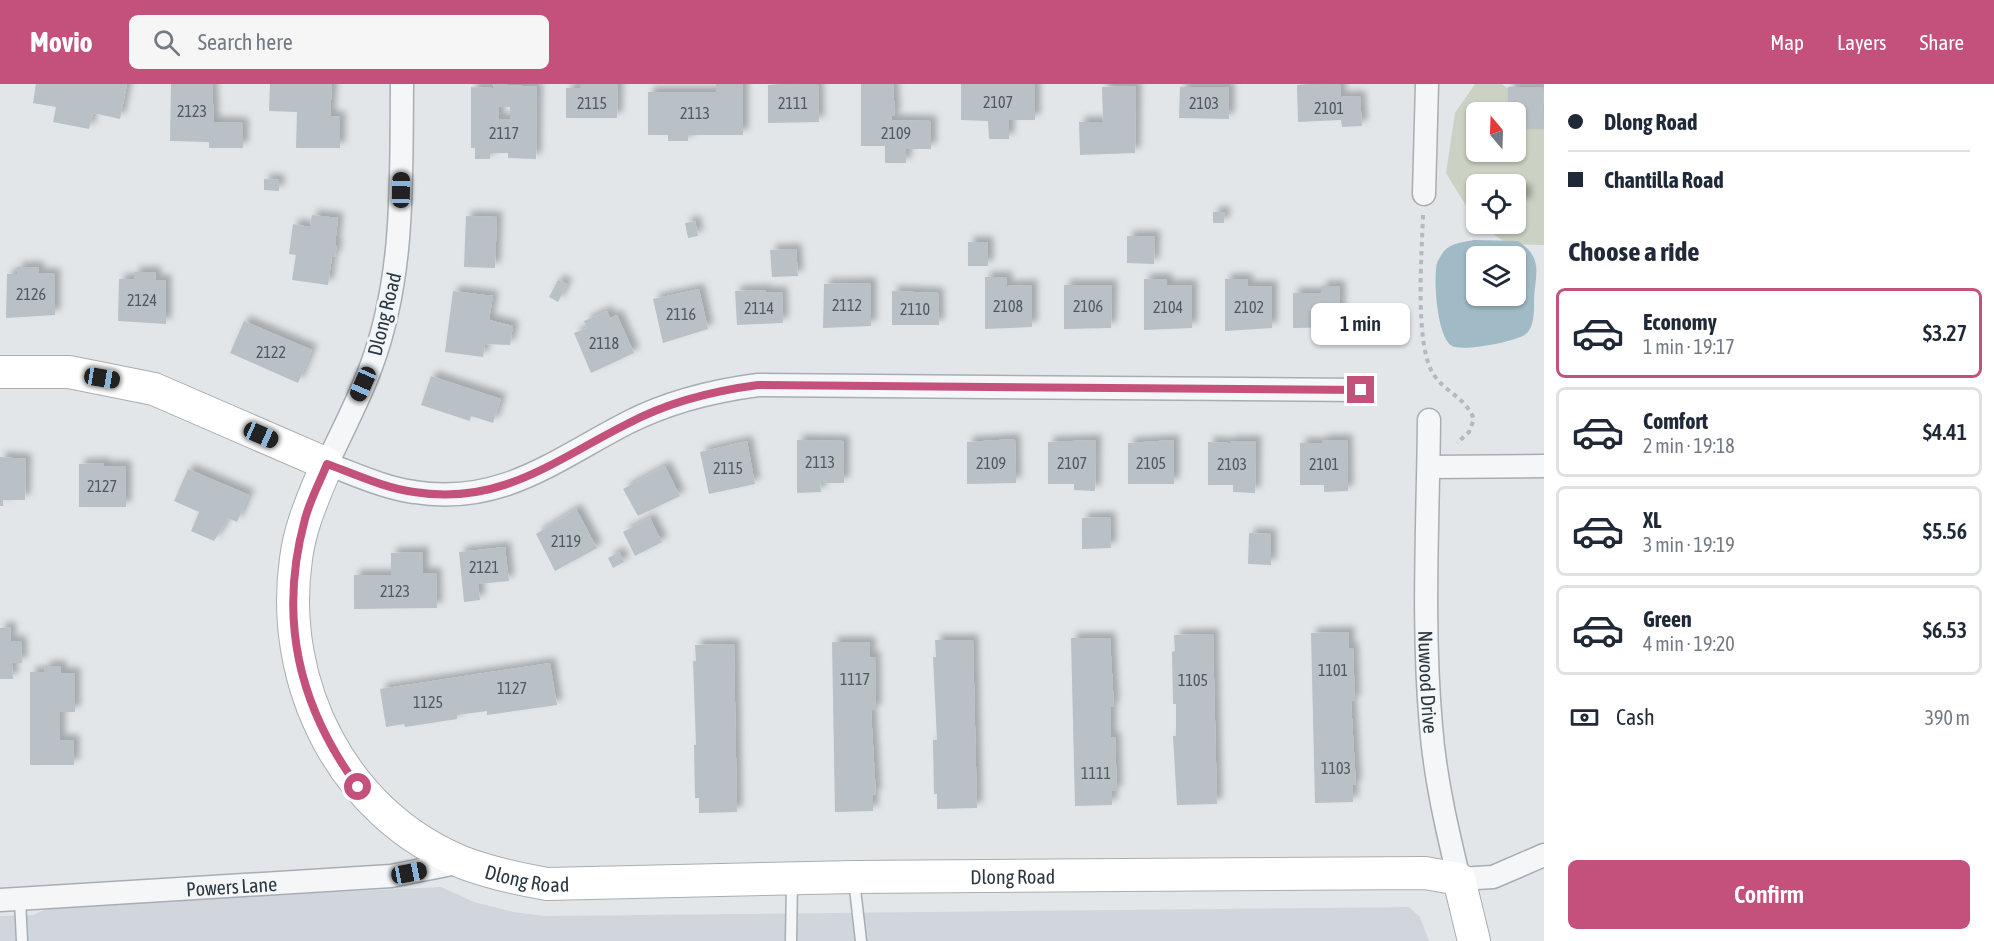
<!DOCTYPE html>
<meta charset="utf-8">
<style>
:root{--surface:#fff;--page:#f6f6f7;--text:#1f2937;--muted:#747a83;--line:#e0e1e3;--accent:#c4517c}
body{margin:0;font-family:"Asap Condensed",sans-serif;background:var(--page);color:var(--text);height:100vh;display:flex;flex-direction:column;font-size:22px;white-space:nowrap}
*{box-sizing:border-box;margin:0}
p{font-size:20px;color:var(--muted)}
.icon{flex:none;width:33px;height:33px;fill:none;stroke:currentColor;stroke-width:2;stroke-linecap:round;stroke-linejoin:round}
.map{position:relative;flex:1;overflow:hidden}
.details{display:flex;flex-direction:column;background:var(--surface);width:450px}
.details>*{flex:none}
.hud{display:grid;align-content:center;height:132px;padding:0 24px;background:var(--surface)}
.needle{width:39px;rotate:341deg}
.buttons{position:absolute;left:1466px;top:18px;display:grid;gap:12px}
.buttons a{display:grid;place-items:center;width:60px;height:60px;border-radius:9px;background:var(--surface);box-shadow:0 2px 4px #0004;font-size:30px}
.end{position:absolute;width:27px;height:27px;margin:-14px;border:8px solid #c4517c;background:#fff;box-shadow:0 0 0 3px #fff}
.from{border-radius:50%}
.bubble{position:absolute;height:42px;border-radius:9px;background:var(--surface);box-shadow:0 2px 4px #0004;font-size:20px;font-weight:600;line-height:42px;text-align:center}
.car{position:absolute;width:18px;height:36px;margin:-18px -9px;border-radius:8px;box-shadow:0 0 4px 2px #0007;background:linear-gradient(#222 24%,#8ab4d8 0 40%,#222 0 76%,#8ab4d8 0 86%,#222 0)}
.hud b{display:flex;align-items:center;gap:21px;height:57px;font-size:22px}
.hud b+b{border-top:2px solid var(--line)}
.hud i{width:15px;height:15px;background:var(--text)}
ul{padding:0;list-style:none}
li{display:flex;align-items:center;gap:18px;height:90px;margin:0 12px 9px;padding:0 12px;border:3px solid var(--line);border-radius:9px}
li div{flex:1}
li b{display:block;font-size:22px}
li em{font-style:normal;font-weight:600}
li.current{border-color:var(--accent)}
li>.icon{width:54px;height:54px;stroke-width:1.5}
h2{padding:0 24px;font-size:27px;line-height:72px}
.pay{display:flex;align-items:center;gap:15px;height:66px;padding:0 24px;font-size:22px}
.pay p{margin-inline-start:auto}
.button{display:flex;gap:12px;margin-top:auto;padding:12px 24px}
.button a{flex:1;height:69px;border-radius:9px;background:var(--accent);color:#fff;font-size:24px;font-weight:600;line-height:69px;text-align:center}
header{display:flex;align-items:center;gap:36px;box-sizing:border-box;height:84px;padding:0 30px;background:var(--accent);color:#fff}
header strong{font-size:28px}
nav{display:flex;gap:33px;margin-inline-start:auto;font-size:21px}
.search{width:420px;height:54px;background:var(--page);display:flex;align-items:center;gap:15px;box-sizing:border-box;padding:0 21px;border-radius:9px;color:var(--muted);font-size:22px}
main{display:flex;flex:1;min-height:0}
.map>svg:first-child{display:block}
.built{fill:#d0d6db}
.green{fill:#cbd2c4;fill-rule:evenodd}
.water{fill:#a0bbc6;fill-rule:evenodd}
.building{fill:#b9c1c6;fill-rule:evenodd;filter:url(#shadow)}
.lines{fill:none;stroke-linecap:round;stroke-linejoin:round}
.lane-casing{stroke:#a7aeb3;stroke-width:13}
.street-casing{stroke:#a7aeb3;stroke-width:25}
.secondary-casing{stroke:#a7aeb3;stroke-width:34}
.path{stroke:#b4b9bd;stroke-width:4;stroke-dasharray:4.5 4.5;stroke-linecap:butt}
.lane{stroke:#f4f6f8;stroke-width:10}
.street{stroke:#f4f6f8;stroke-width:22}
.secondary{stroke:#fff;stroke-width:32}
.route{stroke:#c4517c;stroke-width:8}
.labels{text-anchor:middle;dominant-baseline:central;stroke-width:6;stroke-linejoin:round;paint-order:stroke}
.number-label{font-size:16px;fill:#4e5a62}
.street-label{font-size:20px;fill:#2b3740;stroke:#f1f5f7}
</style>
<header>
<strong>Movio</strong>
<div class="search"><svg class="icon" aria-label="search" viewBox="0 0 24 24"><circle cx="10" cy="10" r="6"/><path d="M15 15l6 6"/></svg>Search here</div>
<nav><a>Map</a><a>Layers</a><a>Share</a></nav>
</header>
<main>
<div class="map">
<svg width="1544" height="857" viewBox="0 0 1544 857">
<defs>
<filter id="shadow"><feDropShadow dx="5.5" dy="-5.5" stdDeviation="3" flood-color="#0004"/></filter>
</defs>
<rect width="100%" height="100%" fill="#e2e6e9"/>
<path class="built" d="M441 803 474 818 513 828 545 832 1409 823 1420 833 1429 857H0V832L33 831 55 821Z"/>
<path class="green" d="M1475 0H1502L1531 21 1544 20V161L1508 160 1478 140H1515V100H1476V138L1446 89 1455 29ZM1476 28H1515V68H1476Z"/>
<path class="water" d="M1474 156 1518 157C1543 174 1536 188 1534 214 1534 224 1535 241 1527 249 1520 257 1463 268 1452 262 1437 254 1433 195 1437 179 1438 176 1442 170 1444 167 1451 159 1464 158 1474 156ZM1476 172H1515V212H1476Z"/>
<g class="building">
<path d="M36 0H127L120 35 93 29 89 45 53 38 56 23 33 19Z"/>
<path d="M171 0H212L214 38 243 39V64H209V58L170 57Z"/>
<path d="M270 0H332L330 32 340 33V64H296L297 28 269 27Z"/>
<path d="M494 0 537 3 536 75 508 74V69H490V75H475V64H471V3L493 4ZM499 23H510V35H499Z"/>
<path d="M580 0H618L617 34H566V4H580Z"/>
<path d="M716 0H743V51H688V57H668V51H648V8H716Z"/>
<path d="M818 0 819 38 768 39V1Z"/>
<path d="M861 0H893L895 32H892V36L931 37V65H906V79H885V62H861Z"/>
<path d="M961 0H1035V36H1009V55H989L988 37 961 36Z"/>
<path d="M1340 0 1341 13 1360 12 1362 42 1342 43 1341 36 1298 38 1297 1Z"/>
<path d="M1136 2 1135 69 1080 71 1079 38H1103L1102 3Z"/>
<path d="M1180 3H1229V35L1179 34Z"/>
<path d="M1508 3H1543L1544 45H1515V28H1508Z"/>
<path d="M264 95 279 96V107L264 106Z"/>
<rect x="1515" y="106" width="11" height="14"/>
<path d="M1213 128H1225L1224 139H1213Z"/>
<path d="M312 131 338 134 335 161H337L335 173H332L328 201 292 196 296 171 289 170 293 140 310 143Z"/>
<path d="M466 132 497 133 495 184 464 183Z"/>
<path d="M695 137 698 152 688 154 685 139Z"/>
<path d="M1127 152H1155L1154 180 1127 179Z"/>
<rect x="968" y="158" width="20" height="24"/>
<path d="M796 165 798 192 772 193 770 166Z"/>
<path d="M17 183H39L38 189 55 190V231L6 234 7 190H17Z"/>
<path d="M134 188H156L155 196H166V240L118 237 119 195H134Z"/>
<path d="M985 193H1007V202L1032 201V243L985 245Z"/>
<path d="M1144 195H1167V201H1192V244L1144 246Z"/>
<path d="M1225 195H1248L1247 202H1272V244L1225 247Z"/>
<path d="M558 196 567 200 558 218 549 213Z"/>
<path d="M871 199V242L823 244 824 200Z"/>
<path d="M1064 201H1112L1111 244 1064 245Z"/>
<path d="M1321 202H1340V243L1293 244V209H1321Z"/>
<path d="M699 205 708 245 663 259 653 215Z"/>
<path d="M766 206V208H782L783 239 737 241 735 207Z"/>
<path d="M453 207 493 212 489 236 513 242 510 261 485 260 483 273 445 268Z"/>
<path d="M892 207 938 209 939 241H892Z"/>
<path d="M607 227 610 234 617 231 634 269 591 289 574 249 587 244 584 237Z"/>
<path d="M244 237 312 266 298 299 230 269Z"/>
<path d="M431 292 501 315 493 339 471 332 470 337 421 321Z"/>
<path d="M1015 355 1016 399 967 400V358Z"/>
<path d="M797 356 844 357V399H820L821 408 797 409Z"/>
<path d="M1096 356 1095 407 1074 406V400H1048V358Z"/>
<path d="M1174 356V400H1128V359Z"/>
<path d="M1322 356H1347L1348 407 1324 408V401H1300V359H1322Z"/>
<path d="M747 357 755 400 709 410 700 368Z"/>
<path d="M1230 357H1256L1255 409 1233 408V401H1208V358L1230 359Z"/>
<path d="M0 373 26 375 25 416H3V422H0Z"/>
<path d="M104 379V382H126V423H79V380Z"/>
<path d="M665 382 680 412 638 432 623 405Z"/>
<path d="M188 385 249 411 237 438 228 434 214 457 191 447 199 428 174 417Z"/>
<path d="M576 425 597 464 555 487 536 450Z"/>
<path d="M1110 433 1111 464 1082 465V434Z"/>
<path d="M650 434 662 458 635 472 623 448Z"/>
<path d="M1249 449 1271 450V481L1248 480Z"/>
<path d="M505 463 509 497 478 500 480 516 464 518 459 468Z"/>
<path d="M423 468V489H436L437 524 354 525V491H391V469Z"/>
<path d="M619 468 624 478 613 484 608 474Z"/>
<path d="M10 543 11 558 21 557 22 579H12L13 595H0V544Z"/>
<path d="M1349 548V564H1353L1355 617H1351L1356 701H1353V718L1315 719 1311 549Z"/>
<path d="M1213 550 1217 720 1177 721 1173 652H1176V620H1173L1172 568 1175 567 1174 551Z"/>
<path d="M1071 554H1110L1114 623H1111V654L1115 653 1117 707H1112V721L1075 722Z"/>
<path d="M935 556H973L977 724 937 725V710H934L933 656H937L933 573H936Z"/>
<path d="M832 558H870V573H875L876 626H871L876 711 873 710V727L835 728Z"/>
<path d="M734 560 737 728 699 729V714H695L694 661H696L693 577H696L695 561Z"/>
<path d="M550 579 557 621 487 631V627L457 631V635L405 643 404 640 386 643 380 605Z"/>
<path d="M44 582H61V589H75V628H60V656H74V681H30V588H45Z"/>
</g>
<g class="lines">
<g class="lane-casing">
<g id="lane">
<path d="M854 796 861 857"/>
<path d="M20 816 22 857"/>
<path d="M791 857 792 798"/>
</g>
</g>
<g class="street-casing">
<g id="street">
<path d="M402 0C401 94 405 190 372 280 360 314 342 347 327 380 355 390 384 404 414 408 501 422 555 376 627 339 668 318 712 307 758 301L1361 306"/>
<path d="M1424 110 1427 0"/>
<path id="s1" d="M1429 336C1428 438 1422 541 1431 642 1435 694 1447 745 1459 795L1493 793 1544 771"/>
<path d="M1429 383 1544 382"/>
<path id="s2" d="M0 816 391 792 462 778"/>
</g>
</g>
<g class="secondary-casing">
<g id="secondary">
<path id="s3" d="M0 288H69L154 305 327 380C315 410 300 441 296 475 278 600 343 731 464 779 491 789 518 795 547 800L854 793 1425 789 1459 795 1474 857"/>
</g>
</g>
<path class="path" d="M1423 131C1422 167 1414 263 1434 291 1446 309 1464 312 1474 335L1469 348 1457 359"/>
<use href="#lane" class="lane"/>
<use href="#street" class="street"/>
<use href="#secondary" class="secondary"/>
</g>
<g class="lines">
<path class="route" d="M358 703C298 621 278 534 305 435 310 416 320 398 327 380 355 390 384 404 414 408 501 422 555 376 627 340 668 318 712 307 758 301L1361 306"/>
</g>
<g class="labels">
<g class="number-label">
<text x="998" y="18">2107</text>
<text x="592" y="19">2115</text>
<text x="793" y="19">2111</text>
<text x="1204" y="19">2103</text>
<text x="1329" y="24">2101</text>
<text x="192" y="27">2123</text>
<text x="695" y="29">2113</text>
<text x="504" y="49">2117</text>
<text x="896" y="49">2109</text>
<text x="31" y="210">2126</text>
<text x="142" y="216">2124</text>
<text x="847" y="221">2112</text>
<text x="1008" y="222">2108</text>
<text x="1088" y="222">2106</text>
<text x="1168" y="223">2104</text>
<text x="1249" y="223">2102</text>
<text x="759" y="224">2114</text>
<text x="915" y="225">2110</text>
<text x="681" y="230">2116</text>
<text x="604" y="259">2118</text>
<text x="271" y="268">2122</text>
<text x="820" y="378">2113</text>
<text x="991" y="379">2109</text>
<text x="1072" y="379">2107</text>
<text x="1151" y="379">2105</text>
<text x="1232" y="380">2103</text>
<text x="1324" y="380">2101</text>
<text x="728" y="384">2115</text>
<text x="102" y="402">2127</text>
<text x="566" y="457">2119</text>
<text x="484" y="483">2121</text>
<text x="395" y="507">2123</text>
<text x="1333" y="586">1101</text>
<text x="855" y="595">1117</text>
<text x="1193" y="596">1105</text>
<text x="512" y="604">1127</text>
<text x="428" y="618">1125</text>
<text x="1336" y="684">1103</text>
<text x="1096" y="689">1111</text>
</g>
<g class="street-label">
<text transform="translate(384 230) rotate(-76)">Dlong Road</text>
<text stroke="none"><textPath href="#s1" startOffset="262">Nuwood Drive</textPath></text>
<text stroke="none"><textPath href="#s3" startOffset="884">Dlong Road</textPath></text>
<text stroke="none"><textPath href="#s3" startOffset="1370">Dlong Road</textPath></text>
<text stroke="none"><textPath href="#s2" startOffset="232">Powers Lane</textPath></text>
</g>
</g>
</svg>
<div class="buttons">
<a><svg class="needle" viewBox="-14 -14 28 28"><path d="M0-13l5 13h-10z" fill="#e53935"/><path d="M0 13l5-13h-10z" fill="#747a83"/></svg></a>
<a><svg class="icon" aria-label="locate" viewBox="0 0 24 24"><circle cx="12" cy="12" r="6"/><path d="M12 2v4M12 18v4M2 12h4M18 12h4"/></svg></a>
<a><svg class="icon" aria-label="layers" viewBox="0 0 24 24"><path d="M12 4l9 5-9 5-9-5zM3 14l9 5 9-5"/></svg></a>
</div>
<i class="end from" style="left:358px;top:703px"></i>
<i class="end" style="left:1361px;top:306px"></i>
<div class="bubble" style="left:1311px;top:219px;width:99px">1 min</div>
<i class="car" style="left:401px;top:106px;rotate:1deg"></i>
<i class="car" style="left:102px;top:294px;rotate:99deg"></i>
<i class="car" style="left:363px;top:300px;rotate:204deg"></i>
<i class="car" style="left:261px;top:351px;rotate:114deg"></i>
<i class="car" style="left:409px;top:789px;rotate:79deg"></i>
</div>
<section class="details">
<div class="hud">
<b><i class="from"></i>Dlong Road</b>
<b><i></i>Chantilla Road</b>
</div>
<h2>Choose a ride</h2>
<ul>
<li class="current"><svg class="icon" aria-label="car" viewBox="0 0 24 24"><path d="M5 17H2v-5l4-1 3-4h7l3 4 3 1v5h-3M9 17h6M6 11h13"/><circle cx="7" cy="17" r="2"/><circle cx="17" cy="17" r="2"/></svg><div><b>Economy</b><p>1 min · 19:17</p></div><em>$3.27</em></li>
<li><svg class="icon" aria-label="car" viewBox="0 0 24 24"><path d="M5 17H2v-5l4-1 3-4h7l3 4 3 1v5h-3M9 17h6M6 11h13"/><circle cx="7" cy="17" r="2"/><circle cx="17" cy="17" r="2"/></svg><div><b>Comfort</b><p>2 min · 19:18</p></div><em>$4.41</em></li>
<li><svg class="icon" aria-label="car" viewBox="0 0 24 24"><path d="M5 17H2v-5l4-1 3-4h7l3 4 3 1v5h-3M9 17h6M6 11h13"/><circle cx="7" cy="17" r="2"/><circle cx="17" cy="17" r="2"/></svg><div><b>XL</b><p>3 min · 19:19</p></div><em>$5.56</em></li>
<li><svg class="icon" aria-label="car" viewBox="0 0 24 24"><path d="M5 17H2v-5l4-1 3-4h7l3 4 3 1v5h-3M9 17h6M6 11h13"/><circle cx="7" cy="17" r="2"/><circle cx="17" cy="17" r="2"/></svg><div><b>Green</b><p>4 min · 19:20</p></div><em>$6.53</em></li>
</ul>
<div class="pay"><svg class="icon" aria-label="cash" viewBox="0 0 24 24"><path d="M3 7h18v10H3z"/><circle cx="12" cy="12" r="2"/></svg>Cash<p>390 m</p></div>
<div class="button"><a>Confirm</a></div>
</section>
</main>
